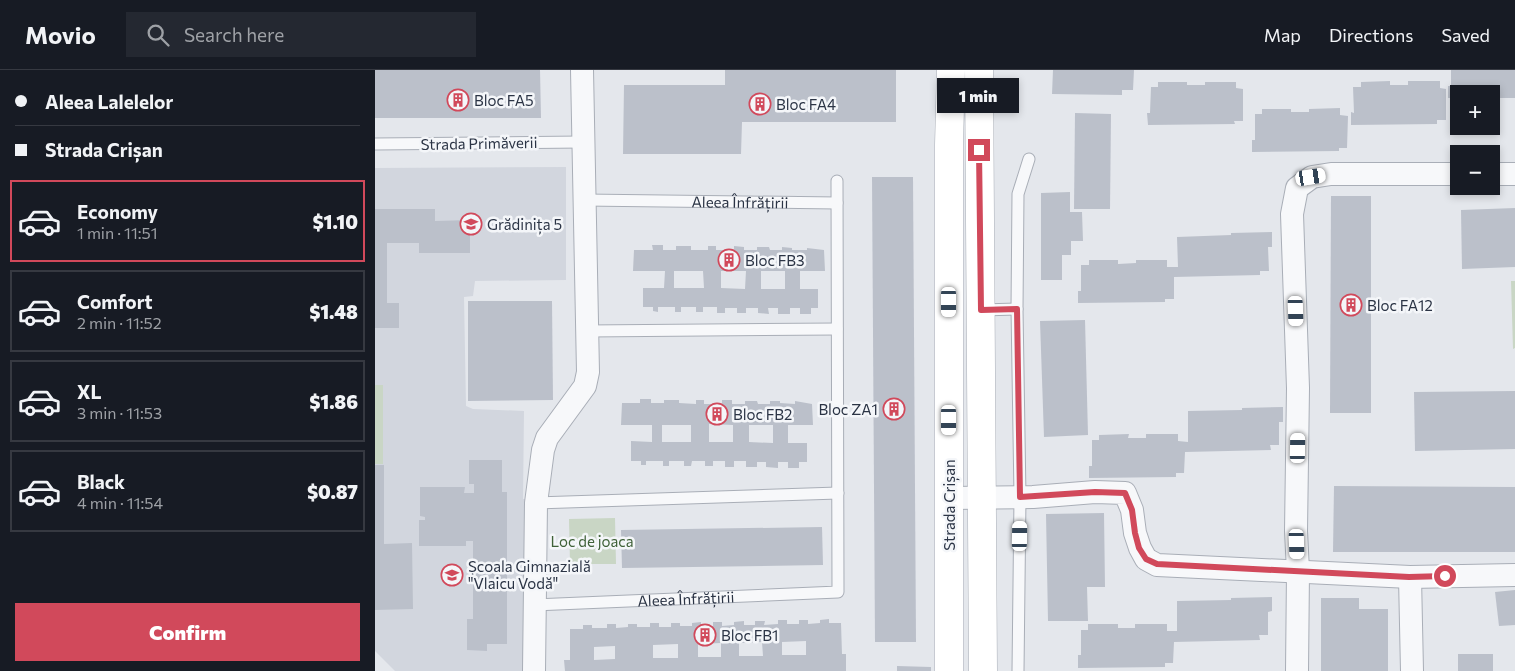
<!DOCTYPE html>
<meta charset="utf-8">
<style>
:root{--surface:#171b24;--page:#242831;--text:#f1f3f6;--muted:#9ea1a6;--line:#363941;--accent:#d1495b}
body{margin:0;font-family:Commissioner,sans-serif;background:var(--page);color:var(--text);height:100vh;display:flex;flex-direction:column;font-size:19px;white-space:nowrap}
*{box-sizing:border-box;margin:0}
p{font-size:16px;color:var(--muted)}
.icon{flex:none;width:28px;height:28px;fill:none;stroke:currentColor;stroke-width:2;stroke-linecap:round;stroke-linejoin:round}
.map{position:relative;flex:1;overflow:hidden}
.panel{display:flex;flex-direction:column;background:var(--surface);width:375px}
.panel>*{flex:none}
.guide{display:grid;align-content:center;height:110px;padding:0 15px;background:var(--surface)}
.fabs{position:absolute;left:1075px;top:15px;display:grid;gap:10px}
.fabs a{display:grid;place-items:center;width:50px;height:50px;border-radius:0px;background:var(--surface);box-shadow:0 2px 8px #0003;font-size:25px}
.end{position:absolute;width:22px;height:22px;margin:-11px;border:6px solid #d1495b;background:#fff;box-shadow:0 0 0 2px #fff}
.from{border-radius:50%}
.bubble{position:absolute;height:35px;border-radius:0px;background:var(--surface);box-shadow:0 2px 8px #0003;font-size:16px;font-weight:800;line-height:35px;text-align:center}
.car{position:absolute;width:15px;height:30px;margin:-15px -8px;border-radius:6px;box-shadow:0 0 4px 1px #0007;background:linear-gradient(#fff 24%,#345 0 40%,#fff 0 76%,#345 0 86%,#fff 0)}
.guide b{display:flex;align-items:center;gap:18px;height:48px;font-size:19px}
.guide b+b{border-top:1px solid var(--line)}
.guide i{width:12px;height:12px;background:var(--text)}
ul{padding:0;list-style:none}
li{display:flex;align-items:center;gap:15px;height:82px;margin:0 10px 8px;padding:0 5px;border:2px solid var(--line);border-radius:0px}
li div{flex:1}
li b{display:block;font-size:19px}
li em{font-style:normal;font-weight:800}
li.active{border-color:var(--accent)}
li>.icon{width:45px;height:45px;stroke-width:1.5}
.button{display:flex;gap:10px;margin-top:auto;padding:10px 15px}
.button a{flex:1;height:58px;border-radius:0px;background:var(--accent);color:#fff;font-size:20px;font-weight:800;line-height:58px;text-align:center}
header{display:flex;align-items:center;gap:30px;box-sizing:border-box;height:70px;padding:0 25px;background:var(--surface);border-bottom:1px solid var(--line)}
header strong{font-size:24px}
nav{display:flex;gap:28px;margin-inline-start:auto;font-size:18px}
.search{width:350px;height:45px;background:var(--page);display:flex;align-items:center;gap:12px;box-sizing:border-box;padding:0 18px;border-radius:0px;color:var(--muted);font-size:19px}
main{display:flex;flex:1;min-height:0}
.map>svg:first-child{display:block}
.built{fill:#d2d6de}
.green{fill:#c9d6c5}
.building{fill:#bbc0ca;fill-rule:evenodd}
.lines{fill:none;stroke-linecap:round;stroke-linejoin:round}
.lane-casing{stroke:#a9aeb7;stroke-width:13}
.street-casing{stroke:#a9aeb7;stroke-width:24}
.secondary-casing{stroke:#a9aeb7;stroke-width:29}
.lane{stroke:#f7f8fa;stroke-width:11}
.street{stroke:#f7f8fa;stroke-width:22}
.secondary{stroke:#fff;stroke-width:28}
.route{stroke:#d1495b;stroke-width:6}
.labels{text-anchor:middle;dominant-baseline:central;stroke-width:5;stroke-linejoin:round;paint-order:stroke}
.poi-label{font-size:15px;fill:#2b3445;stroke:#f4f6f9;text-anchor:start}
.street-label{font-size:15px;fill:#2b3445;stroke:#f4f6f9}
.park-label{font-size:15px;fill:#3f6138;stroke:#f4f6f9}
</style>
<header>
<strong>Movio</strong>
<div class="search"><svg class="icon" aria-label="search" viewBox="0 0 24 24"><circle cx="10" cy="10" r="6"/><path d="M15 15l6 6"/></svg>Search here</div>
<nav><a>Map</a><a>Directions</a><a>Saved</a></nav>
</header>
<main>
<section class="panel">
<div class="guide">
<b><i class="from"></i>Aleea Lalelelor</b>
<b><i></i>Strada Crișan</b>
</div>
<ul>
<li class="active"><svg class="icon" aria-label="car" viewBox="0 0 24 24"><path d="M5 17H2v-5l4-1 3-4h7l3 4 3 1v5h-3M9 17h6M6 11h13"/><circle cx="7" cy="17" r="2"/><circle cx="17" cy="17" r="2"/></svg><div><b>Economy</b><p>1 min · 11:51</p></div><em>$1.10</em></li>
<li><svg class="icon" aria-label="car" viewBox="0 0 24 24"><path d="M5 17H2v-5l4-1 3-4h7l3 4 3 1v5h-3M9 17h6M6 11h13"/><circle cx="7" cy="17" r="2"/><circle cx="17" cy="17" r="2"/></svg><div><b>Comfort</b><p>2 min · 11:52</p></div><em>$1.48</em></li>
<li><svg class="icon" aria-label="car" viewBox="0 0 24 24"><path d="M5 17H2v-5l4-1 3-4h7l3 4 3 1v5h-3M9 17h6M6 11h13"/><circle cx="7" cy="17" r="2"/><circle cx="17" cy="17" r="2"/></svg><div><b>XL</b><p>3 min · 11:53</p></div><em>$1.86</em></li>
<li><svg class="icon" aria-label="car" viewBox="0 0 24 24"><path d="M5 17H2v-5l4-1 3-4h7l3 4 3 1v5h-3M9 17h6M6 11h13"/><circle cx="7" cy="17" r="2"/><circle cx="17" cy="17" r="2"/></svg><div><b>Black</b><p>4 min · 11:54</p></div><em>$0.87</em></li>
</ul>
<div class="button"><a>Confirm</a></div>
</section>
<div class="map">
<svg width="1140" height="601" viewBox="0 0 1140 601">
<rect width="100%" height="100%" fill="#e4e7ec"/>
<path class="built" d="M191 97V210L100 211 98 226 89 227 91 336 98 339 149 341 148 429H156L151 601H20L0 581V98Z"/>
<g class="green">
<path d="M1136 211H1140V278L1138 279Z"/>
<rect x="0" y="315" width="8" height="79"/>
<path d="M240 448 241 494H195L194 449Z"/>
</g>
<g class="building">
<path d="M0 0H165L166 48H0Z"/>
<path d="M350 0H521V52H367L366 84H248L249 15H350Z"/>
<path d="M678 0H759L758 20H747V25L677 24Z"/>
<path d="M1076 0H1140V28H1116V24H1084V28H1073V16H1076Z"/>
<path d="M1015 11V15H1033V11H1065V18L1071 19V50H1062V54L976 55V42L979 43 978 17H986V12Z"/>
<path d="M783 12H812V15H830V12H861V18L868 19V51H859L860 54 773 55 772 43H775L776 17H783Z"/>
<path d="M965 38V45L973 46 972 78H964V81L877 82V70H880V44H887V39H916V42H934V39Z"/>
<path d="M700 43 736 44 735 139H699Z"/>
<path d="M497 107H538L541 572H500Z"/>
<path d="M695 122V142H707L708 171H696V185H687V210H666V123Z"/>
<path d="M956 126H996V343H955Z"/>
<path d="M1140 138V197L1087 199 1086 140Z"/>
<path d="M0 139H60V151L95 150V183H44V173H12V233H24V258H0Z"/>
<path d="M897 162V177H893L894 201H885V205L799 207V229H790V232L703 233V221H706V195H714V190H743V194L761 193V190H792V197H803L802 167 856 165V163Z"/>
<path d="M277 175H288V180H301V176H316V180H333V176H341V180H359V176L369 177V180H382V177H394L395 180H407V177L417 178V180H432V178L449 180 450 201H425V219H443V238H436V244H425V238H415V244H403V238H393L394 244 383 243V238H371V243H362V238H350V243H342V237H328V242H321V237H306V242H300V237H283V242L278 241V237H268V218H289L290 201H258L259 180H278ZM299 201H328L329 218H299ZM346 201H371L370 219 346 218ZM386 201H410V219H386Z"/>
<path d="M93 231H177L178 330 93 331Z"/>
<path d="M710 250 713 365 669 367 665 251Z"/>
<path d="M1140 321V379L1040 381 1039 322Z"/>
<path d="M265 329H276V333H289V330H304V333L321 334V330H329V334H347V330H357V334H370V331H382L383 334H395V331H405V333L420 334V331L437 334 438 355H413V373H432V392H424V398H413V392H403V398L391 397V392H382V397H371V391H359V397H350V391H338V396H330V391H317L316 396H309V391H294V396H288V391H271V395H266V391H256V371L277 372V355H246L247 333H265ZM334 354 358 355V372H334ZM287 355H316V372H287ZM374 355H398V373L374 372Z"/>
<path d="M908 337V352H904V375H895L896 380 810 382 809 403H801V407L714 408V396H717V370H724V365L754 364 753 368H771V364H803V371L813 372V341L867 340V338Z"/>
<path d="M94 390H127V422H132V574H112V581L92 580V549H98V471H91V476H44V450H50V447L45 446V417H90L89 423H99V414H94Z"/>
<path d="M0 395H9V474L37 473 38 539 0 540Z"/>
<path d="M959 416 1140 417V482H958Z"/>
<path d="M729 443 730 517H712L713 551H673L671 444Z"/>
<path d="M447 457 448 495 247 498 246 460Z"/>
<path d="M1140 520V555L1124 556 1120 522Z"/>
<path d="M897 527V541L893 542V565H884L885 570 799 572 798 593H790V597L703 598V585H706V560H713V554H743V558H760V554H792V561H802V531L856 530V528Z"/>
<path d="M946 528H984V539H1013V601H946Z"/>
<path d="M454 549V553H466L467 584H471V601H190L189 590H195V559H208V555H217V558H232V554H241V558L253 557V554H262V557H275V553H284V557H296V553H305V556H317V553L326 552V556H338V552H347V556L359 555V552L369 551V555H380V551H390L389 555 403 554V550H412V554H424V550H433V554L445 553V550ZM431 571V585H407V572ZM387 572 388 586H364V573ZM346 573V587H323V574ZM303 574V588H278V575ZM240 576V589L219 590V577Z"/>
<rect x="1083" y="584" width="35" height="17"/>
<path d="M522 596 556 597V601H522Z"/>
</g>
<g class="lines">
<g class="lane-casing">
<g id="lane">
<path d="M0 74 208 72"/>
<path id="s1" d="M209 130 462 133"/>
<path d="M606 240 642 239"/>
<path d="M212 261 462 259"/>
<path d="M161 433 463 423"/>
<path id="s2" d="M159 535 463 522 462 111"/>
<path d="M643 601 645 427 642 239 643 124 654 89"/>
</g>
</g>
<g class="street-casing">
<g id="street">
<path d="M1116 104H1140"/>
<path d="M574 428 658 427 720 422 750 423 757 440 760 463 765 478 771 489 782 495 1035 507 1140 505"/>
<path d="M1035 507 1037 601"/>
<path d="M159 601 161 433 168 380 172 368 210 316 213 302 207 0"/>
<path d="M922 601 923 501 921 461 923 318 917 144 922 118 937 107 956 104H1084"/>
</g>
</g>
<g class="secondary-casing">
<g id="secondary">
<path d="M604 0 608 601"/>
<path d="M574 601V75L576 0"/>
</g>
</g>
<use href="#lane" class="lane"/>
<use href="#street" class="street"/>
<use href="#secondary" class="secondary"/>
</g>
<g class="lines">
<path class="route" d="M604 80 606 240 642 239 645 427 720 422 750 423 757 440 760 463 764 478 771 489 782 494 1034 507 1070 506"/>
</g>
<defs>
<g id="building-ring" transform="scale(1.125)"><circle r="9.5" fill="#f4f6f9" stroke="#d1495b" stroke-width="1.5"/><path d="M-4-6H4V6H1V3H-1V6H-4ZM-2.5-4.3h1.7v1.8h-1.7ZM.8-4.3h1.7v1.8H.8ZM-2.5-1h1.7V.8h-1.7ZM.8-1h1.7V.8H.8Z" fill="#d1495b"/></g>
<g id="school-ring" transform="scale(1.125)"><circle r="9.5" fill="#f4f6f9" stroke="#d1495b" stroke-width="1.5"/><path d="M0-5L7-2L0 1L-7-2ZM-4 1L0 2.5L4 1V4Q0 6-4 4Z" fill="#d1495b"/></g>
</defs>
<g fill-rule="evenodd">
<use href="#building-ring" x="83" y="30"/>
<use href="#building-ring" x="385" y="34"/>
<use href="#school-ring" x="96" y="154"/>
<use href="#building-ring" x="354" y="190"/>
<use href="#building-ring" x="976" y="235"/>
<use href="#building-ring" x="519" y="339"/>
<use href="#building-ring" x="342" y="344"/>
<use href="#school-ring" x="77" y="505"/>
<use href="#building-ring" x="330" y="565"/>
</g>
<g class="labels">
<g class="poi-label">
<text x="99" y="30">Bloc FA5</text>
<text x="401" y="34">Bloc FA4</text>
<text x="112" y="154">Grădinița 5</text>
<text x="370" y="190">Bloc FB3</text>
<text x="992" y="235">Bloc FA12</text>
<text x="503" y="339" text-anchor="end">Bloc ZA1</text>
<text x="358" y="344">Bloc FB2</text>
<text x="93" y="496">Școala Gimnazială<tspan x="93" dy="17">"Vlaicu Vodă"</tspan></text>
<text x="346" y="565">Bloc FB1</text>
</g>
<g class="street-label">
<text transform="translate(104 73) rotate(-1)">Strada Primăverii</text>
<text stroke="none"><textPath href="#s1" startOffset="156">Aleea Înfrățirii</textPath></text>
<text transform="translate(574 435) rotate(-90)">Strada Crișan</text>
<text stroke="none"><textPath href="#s2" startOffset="152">Aleea Înfrățirii</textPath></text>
</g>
<g class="park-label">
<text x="217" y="471">Loc de joaca</text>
</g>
</g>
</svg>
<div class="fabs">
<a>+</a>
<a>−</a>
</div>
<i class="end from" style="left:1070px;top:506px"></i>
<i class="end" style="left:604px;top:80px"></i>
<div class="bubble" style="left:562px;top:8px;width:82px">1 min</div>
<i class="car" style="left:936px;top:107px;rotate:81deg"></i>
<i class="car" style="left:574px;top:232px;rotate:180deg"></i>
<i class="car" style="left:921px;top:241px;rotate:178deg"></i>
<i class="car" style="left:574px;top:350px;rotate:180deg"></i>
<i class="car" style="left:923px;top:378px;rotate:1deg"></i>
<i class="car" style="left:645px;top:466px;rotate:1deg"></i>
<i class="car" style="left:922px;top:474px;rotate:178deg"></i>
</div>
</main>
